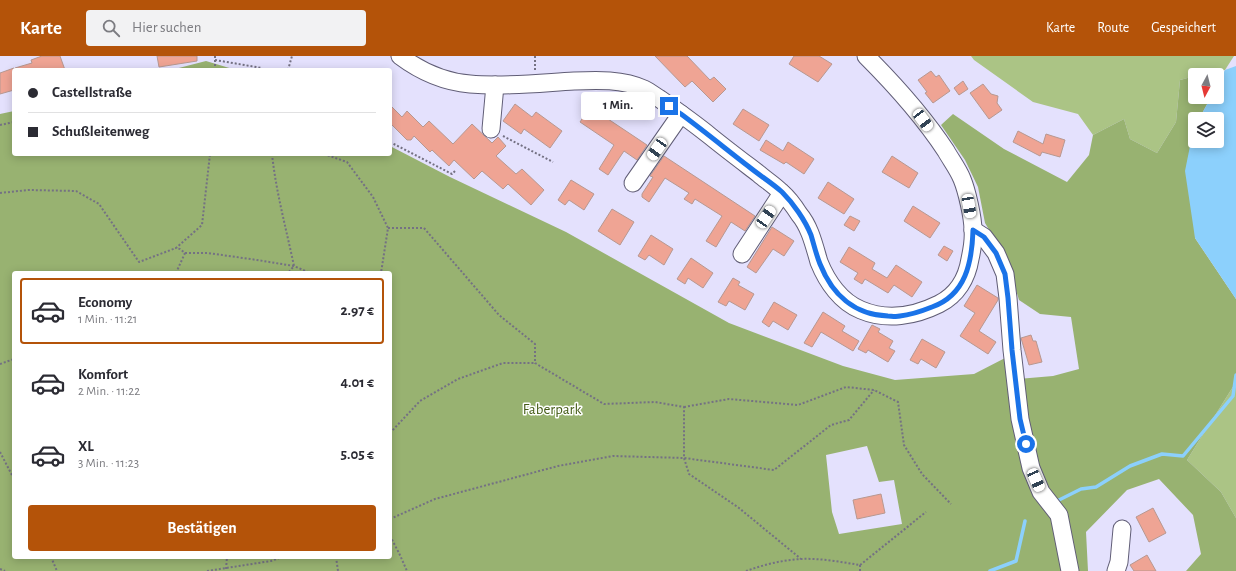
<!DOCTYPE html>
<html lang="de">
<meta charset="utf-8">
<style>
:root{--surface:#fff;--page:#f2f2f3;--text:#2b2b33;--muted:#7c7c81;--line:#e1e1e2;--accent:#b45309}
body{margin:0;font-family:"Alegreya Sans",sans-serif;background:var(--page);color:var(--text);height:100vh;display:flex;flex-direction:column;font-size:15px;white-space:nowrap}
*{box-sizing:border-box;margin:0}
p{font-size:13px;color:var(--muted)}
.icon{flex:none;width:22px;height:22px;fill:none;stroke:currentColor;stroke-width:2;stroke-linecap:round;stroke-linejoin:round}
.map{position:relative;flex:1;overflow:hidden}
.panel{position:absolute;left:12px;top:215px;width:380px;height:288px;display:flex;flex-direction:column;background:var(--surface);border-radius:4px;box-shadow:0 2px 10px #0003}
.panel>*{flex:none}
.hud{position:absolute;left:12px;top:12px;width:380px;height:88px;border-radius:4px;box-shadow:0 2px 10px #0003;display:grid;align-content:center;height:88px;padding:0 16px;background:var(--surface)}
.needle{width:26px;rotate:187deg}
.tools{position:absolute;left:1188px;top:12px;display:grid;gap:8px}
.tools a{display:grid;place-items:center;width:36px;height:36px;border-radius:4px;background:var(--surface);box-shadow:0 2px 10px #0003;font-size:20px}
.end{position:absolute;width:18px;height:18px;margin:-9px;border:5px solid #1a73e8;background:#fff;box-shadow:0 0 0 2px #fff}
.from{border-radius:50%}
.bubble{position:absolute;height:28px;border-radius:4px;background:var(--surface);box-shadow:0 2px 10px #0003;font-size:13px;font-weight:700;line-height:28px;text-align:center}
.car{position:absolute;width:12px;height:24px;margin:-12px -6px;border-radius:5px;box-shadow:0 0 3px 1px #0007;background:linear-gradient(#fff 24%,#345 0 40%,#fff 0 76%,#345 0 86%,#fff 0)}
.hud b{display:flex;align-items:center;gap:14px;height:38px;font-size:15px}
.hud b+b{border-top:1px solid var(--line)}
.hud i{width:10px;height:10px;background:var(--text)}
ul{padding:7px 0 0;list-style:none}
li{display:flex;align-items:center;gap:12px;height:66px;margin:0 8px 6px;padding:0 8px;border:2px solid transparent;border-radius:4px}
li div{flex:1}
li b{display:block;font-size:15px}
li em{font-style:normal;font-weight:700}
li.current{border-color:var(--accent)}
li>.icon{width:36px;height:36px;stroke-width:1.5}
.primary-button{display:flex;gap:8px;margin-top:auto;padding:8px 16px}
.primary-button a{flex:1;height:46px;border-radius:4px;background:var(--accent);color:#fff;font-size:16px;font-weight:700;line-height:46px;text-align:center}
header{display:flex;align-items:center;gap:24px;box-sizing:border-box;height:56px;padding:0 20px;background:var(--accent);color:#fff}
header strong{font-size:19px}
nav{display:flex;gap:22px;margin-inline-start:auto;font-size:14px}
.search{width:280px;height:36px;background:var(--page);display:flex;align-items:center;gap:10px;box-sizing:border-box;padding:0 14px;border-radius:4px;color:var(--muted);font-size:15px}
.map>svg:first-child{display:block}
.green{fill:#abc485}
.forest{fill:#98b271;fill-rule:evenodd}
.water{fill:#8cd0fc}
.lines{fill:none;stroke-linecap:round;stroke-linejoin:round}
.stream{stroke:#8cd0fc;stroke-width:3.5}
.building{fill:#efa494;stroke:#b79891}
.minor-casing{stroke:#605d76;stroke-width:19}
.path{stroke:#747183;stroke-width:2;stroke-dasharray:2 2;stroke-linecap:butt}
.minor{stroke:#fff;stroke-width:17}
.route{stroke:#1a73e8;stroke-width:5}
.labels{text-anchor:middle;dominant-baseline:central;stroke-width:3;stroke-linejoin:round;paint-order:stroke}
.park-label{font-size:15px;fill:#455c17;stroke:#fff}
</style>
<header>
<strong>Karte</strong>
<div class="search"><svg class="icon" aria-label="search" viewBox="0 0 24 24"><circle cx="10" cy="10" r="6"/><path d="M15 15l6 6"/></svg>Hier suchen</div>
<nav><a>Karte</a><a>Route</a><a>Gespeichert</a></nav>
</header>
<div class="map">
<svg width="1236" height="515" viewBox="0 0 1236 515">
<rect width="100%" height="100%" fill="#e4e1fd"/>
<g class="green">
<path d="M971 0H1234L1225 14 1202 19H1195V20L1180 24 1176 66 1157 97 1130 83 1124 63 1093 79 1078 58 1033 46 974 4Z"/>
<path d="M1236 326V462L1221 436 1187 404Z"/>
</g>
<g class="forest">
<path d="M206 5 236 14H171Z"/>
<path d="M1195 20V41H1211L1199 63H1195V71L1193 75 1195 182 1236 243V326L1187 404 1221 436 1236 462V515H1186L1201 498 1193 459 1159 423 1127 434 1086 476 1088 515H1075L1044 433 1018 323 1053 320 1079 313 1071 261 1040 258 1019 244 1007 204 985 167 978 131 965 104 941 69 953 58 1004 93 1067 126 1089 99 1093 79 1124 63 1130 83 1157 97 1176 66 1180 24Z"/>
<path d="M14 55V98H390V90L450 121 566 176 729 267 843 310 895 324 974 318 1007 301 1018 366 1055 461 1065 515H0V58ZM14 217H390V501H14ZM867 390 879 426 894 424 902 468 839 478 832 456 826 399Z"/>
</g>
<path class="water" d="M1236 10V243L1195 182 1185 115 1193 75 1195 71V85H1217V63H1199L1211 41H1217V29L1225 14Z"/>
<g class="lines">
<g class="stream">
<path d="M1059 444 1081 433 1096 431 1130 410 1162 398 1183 400 1233 340 1236 319"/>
<path d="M990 515 1016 505 1025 465"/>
</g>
</g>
<g class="building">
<path d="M42 0H60L65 14H15V12L32 7 31 4Z"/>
<path d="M157 0H197V5L159 11Z"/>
<path d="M655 0H687L710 24 714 21 726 33 713 46 692 25 685 31Z"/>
<path d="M794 0H819L832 8 818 26 789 8Z"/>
<path d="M14 12V34L0 38V17Z"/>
<path d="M931 15 936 21 939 19 950 35 933 47 925 37 927 36 918 24Z"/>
<path d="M963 25 968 33 959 39 954 32Z"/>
<path d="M983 28 991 38 998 40 997 47 1002 54 989 63 970 37Z"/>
<path d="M515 48 532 61 536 56 562 75 550 92 524 73 521 78 503 65Z"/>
<path d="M390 49 402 61 407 55 423 71 429 65 453 88 472 68 492 87 498 81 506 90 496 100 516 118 522 113 544 134 531 149 508 128 503 133 482 115 474 123 454 104 449 110 432 94 430 96 414 80 411 84H407L390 67Z"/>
<path d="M590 51 647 89 637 104 624 95 608 119 599 113 614 89 580 66Z"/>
<path d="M743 53 769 69 759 85 733 68Z"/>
<path d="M1018 75 1043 88 1046 78 1065 84 1060 101 1042 96 1040 100 1013 86Z"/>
<path d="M766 84 783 95 788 86 814 103 804 118 786 106 784 108 760 94Z"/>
<path d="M664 100 755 160 745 175 731 166 716 191 706 185 722 160 695 143 692 148 684 143 689 137 665 122 649 146 642 141V138L653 121 650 120Z"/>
<path d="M892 100 918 117 909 132 882 116Z"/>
<path d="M571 124 594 138 584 154 569 144 565 149 558 144Z"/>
<path d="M828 126 854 143 844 158 818 142Z"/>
<path d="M913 150 940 167 930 182 904 165Z"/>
<path d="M612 153 634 166 620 189 598 175Z"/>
<path d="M850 160 860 165 854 175 844 169Z"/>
<path d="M772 171 794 185 784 200 773 193 756 217 747 211Z"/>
<path d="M651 179 673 193 664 209 649 199 645 204 638 200Z"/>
<path d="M944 190 953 195 947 205 938 199Z"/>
<path d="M849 191 875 207 872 213 887 222 896 209 922 226 912 241 894 229 888 237 865 223 862 228 854 223 858 217 840 206Z"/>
<path d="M691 202 713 217 703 232 688 222 685 228 677 223Z"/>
<path d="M733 222 740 226 738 229 754 238 745 254 729 245 726 250 718 246Z"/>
<path d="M977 229 998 242V244L979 275 996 286 988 298 960 280 975 257 964 250Z"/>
<path d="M774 246 797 259 788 274 773 265 769 271 762 266Z"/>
<path d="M823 256 845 270 842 275 859 285 853 295 821 276 812 291 804 287Z"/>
<path d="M872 269 880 273 878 276 893 285 889 292 895 295 888 306 868 294 866 297 858 293Z"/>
<path d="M1031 279 1033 285H1036L1042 306 1029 309 1021 282Z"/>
<path d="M922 283 945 296 936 312 921 303 918 308 910 304Z"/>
<path d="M881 438 885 457 857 463 853 444Z"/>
<path d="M1153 452 1166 477 1149 486 1136 461Z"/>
<path d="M1147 499 1156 515H1134L1130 509Z"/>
</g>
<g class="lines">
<g class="minor-casing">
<g id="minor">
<path d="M400 0C420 15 445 26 470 28 504 31 540 27 574 25 597 24 623 23 644 33 650 36 655 40 660 43 677 55 694 67 710 80 726 93 742 105 759 118 766 124 774 129 781 136 788 142 794 150 799 158 810 171 814 189 819 206 827 226 841 246 861 254 887 265 915 260 939 248 957 239 967 222 970 203 972 194 974 184 973 174 973 162 967 135 962 123 958 113 951 104 946 95 923 60 895 29 866 0"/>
<path d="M491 73 495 29"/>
<path d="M633 127 681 58"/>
<path d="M973 174 984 181 996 197 1005 218 1008 242 1012 294 1020 363 1031 412 1041 436 1059 459 1070 515"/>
<path d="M742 198 782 137"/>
<path d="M1116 515 1119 506 1122 473"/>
</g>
</g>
<g class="path">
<path d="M215 0V14"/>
<path d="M215 4 262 12V14"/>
<path d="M288 14 292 0"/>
<path d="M535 14V0"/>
<path d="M0 69 14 66"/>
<path d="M503 80 553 106"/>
<path d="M390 86 452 118 456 114"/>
<path d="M272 98C276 136 286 172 294 210L288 217"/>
<path d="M324 98 347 106 373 141 388 172 381 217"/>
<path d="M0 137 28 134 76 135 99 148 139 206 176 192"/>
<path d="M388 172H424L499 259 535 288V307L604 348 655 346 684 351V402L689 418 739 452 801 503"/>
<path d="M185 197H208L257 204 294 210 310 217"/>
<path d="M176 217 185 197 180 193 176 192 202 169 210 98"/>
<path d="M0 308 14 303"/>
<path d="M684 351 729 343 798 349 846 331 874 334 898 346 904 389 922 418 951 448"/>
<path d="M390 377 420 345 458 323 503 307H535"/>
<path d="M0 396 14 423"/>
<path d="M390 463 435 443 558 410 613 400 684 402 774 414 831 369 849 364 874 334"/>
<path d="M390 480 399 497 407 515"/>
<path d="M51 501 57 515"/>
<path d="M336 501 338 515"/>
<path d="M0 513 5 515"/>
<path d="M226 513 227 501"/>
<path d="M207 515 271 505 282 501"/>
<path d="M746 515C763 509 782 504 801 503 820 502 841 506 860 509L926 456"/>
<path d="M860 515V509"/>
</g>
<use href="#minor" class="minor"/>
</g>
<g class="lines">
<path class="route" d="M669 50 681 58C704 75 726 93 748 110 759 119 772 127 782 136 793 147 805 164 811 179 814 189 816 198 820 208 832 238 854 259 888 260 891 260 896 261 900 260 910 259 922 255 932 251 966 239 972 206 973 174L984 181 996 197 1005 218 1008 242 1012 294 1020 363 1026 388"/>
</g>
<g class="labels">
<g class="park-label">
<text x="552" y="353">Faberpark</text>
</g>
</g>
</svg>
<div class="tools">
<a><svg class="needle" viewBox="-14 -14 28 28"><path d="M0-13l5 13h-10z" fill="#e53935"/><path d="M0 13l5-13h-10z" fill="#7c7c81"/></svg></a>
<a><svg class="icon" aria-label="layers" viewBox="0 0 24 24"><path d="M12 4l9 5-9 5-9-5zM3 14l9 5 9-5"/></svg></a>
</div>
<i class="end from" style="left:1026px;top:388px"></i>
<i class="end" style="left:669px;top:50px"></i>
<div class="bubble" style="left:581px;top:36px;width:74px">1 Min.</div>
<i class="car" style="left:923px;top:64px;rotate:143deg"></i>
<i class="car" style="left:657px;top:93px;rotate:215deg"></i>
<i class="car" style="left:969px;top:150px;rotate:170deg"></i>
<i class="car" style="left:766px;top:161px;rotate:34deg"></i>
<i class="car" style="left:1036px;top:424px;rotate:156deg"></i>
<div class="hud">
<b><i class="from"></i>Castellstraße</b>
<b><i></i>Schußleitenweg</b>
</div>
<section class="panel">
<ul>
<li class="current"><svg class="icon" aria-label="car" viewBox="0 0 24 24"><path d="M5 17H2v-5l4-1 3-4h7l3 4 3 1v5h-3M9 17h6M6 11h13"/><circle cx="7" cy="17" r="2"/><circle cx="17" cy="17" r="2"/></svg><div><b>Economy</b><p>1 Min. · 11:21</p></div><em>2.97 €</em></li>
<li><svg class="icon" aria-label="car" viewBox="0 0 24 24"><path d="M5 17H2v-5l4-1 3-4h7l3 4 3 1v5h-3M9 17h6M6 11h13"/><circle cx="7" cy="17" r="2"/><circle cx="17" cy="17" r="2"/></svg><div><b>Komfort</b><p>2 Min. · 11:22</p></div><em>4.01 €</em></li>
<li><svg class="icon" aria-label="car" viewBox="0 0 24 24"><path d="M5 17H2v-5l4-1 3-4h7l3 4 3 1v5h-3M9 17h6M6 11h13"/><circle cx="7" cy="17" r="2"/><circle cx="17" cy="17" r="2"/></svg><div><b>XL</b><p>3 Min. · 11:23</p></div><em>5.05 €</em></li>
</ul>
<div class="primary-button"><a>Bestätigen</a></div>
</section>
</div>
